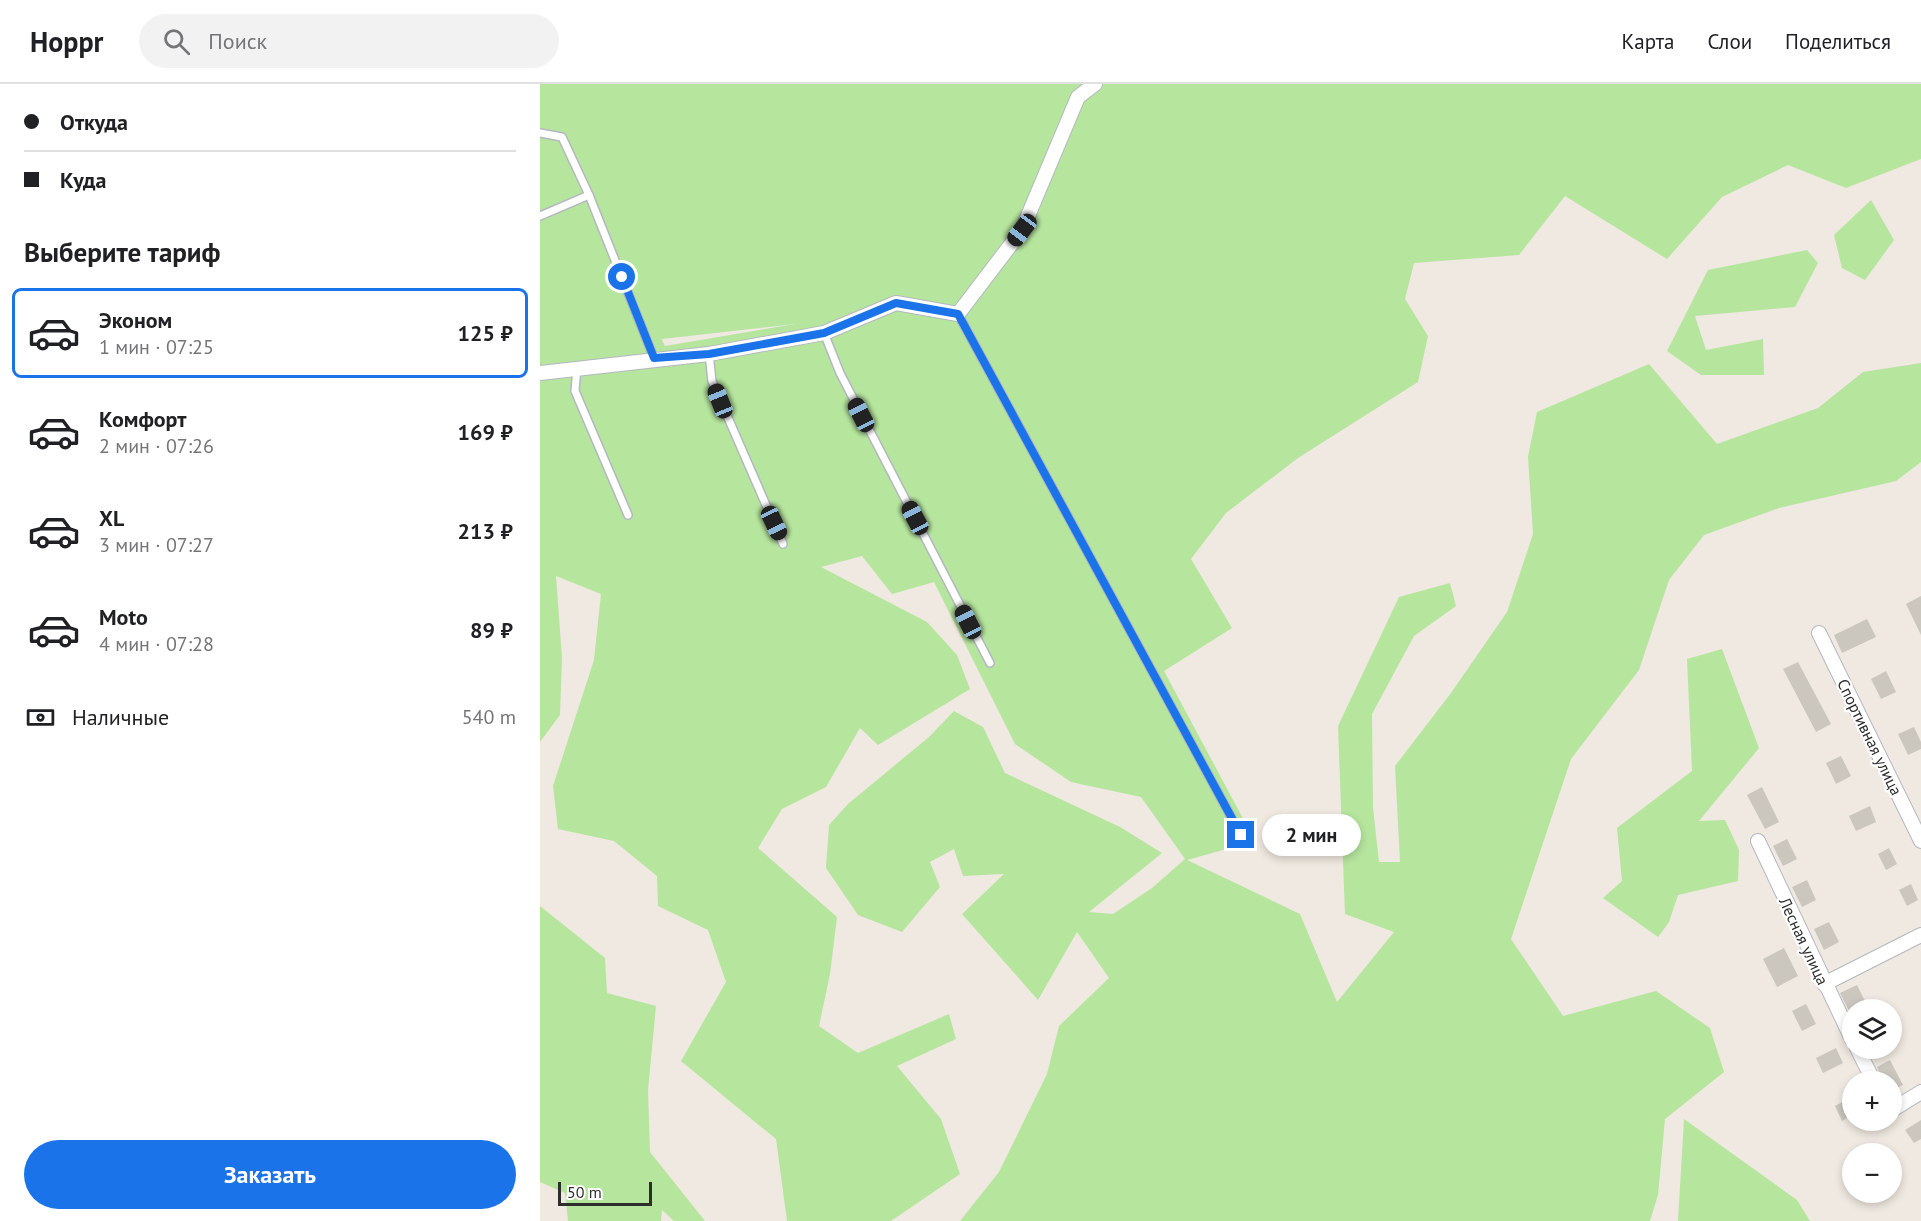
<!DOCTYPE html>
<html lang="ru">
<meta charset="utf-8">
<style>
:root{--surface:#fff;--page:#f2f2f2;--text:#202124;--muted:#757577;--line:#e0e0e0;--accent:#1a73e8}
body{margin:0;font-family:"PT Sans",sans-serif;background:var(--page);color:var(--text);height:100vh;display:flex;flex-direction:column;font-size:22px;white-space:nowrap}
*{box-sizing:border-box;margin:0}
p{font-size:20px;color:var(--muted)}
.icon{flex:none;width:33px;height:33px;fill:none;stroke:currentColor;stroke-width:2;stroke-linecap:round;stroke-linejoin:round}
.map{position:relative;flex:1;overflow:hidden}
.side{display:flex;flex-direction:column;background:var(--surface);width:540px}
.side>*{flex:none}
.banner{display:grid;align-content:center;height:132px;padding:0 24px;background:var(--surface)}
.fabs{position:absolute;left:1302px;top:915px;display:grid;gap:12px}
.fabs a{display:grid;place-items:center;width:60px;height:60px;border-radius:50%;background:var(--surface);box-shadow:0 3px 9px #0003;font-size:30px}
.scale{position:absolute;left:18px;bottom:15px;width:94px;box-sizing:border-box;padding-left:6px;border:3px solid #2e2e2e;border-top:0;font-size:16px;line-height:21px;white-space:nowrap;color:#2e2e2e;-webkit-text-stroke:4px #fff;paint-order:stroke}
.end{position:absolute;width:27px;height:27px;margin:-14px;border:8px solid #1a73e8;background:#fff;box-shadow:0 0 0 3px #fff}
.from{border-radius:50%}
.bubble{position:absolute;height:42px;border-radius:21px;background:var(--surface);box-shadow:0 3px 9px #0003;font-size:20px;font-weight:800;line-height:42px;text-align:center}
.car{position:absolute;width:18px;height:36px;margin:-18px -9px;border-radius:8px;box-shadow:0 0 4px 2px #0007;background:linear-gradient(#222 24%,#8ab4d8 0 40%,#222 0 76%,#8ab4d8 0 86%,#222 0)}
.banner b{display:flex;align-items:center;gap:21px;height:57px;font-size:22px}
.banner b+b{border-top:2px solid var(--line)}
.banner i{width:15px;height:15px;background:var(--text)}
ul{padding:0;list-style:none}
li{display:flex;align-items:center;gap:18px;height:90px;margin:0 12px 9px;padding:0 12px;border:3px solid transparent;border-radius:9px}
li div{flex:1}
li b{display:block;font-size:22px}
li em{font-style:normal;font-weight:800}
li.active{border-color:var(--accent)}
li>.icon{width:54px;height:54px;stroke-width:1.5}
h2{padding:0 24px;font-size:27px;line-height:72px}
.pay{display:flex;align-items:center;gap:15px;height:66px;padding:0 24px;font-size:22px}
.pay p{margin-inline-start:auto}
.primary-button{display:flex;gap:12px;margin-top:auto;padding:12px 24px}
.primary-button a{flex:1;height:69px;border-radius:36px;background:var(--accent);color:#fff;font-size:24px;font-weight:800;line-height:69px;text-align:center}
header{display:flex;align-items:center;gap:36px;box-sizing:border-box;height:84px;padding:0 30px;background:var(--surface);border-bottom:2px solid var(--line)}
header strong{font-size:28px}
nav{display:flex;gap:33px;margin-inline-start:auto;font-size:21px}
.search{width:420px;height:54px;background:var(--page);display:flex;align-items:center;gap:15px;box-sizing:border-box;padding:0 21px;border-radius:33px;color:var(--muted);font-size:22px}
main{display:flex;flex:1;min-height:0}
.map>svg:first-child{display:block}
.green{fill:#b6e59e;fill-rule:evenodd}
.building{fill:#cbc7bf}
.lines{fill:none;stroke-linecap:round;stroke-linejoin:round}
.service-casing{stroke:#b4b7c1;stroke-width:10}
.minor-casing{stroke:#b4b7c1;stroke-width:16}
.service{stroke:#fff;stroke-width:7}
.minor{stroke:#fff;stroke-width:14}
.route{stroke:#1a73e8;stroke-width:8}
.labels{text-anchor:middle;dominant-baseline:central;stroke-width:4.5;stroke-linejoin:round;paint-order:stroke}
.street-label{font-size:16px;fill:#2e2e2e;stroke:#fff}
</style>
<header>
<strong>Hoppr</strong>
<div class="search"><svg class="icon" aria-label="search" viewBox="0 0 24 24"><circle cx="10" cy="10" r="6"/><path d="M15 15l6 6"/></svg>Поиск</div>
<nav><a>Карта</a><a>Слои</a><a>Поделиться</a></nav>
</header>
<main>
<section class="side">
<div class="banner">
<b><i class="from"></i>Откуда</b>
<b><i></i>Куда</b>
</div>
<h2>Выберите тариф</h2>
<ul>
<li class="active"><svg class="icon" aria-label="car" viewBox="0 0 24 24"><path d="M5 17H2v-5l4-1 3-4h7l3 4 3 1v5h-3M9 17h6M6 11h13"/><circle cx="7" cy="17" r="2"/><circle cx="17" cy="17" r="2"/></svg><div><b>Эконом</b><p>1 мин · 07:25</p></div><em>125 ₽</em></li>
<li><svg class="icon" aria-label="car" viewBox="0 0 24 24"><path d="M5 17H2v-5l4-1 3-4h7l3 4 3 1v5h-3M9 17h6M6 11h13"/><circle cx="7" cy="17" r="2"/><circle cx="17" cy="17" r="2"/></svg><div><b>Комфорт</b><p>2 мин · 07:26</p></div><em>169 ₽</em></li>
<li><svg class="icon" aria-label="car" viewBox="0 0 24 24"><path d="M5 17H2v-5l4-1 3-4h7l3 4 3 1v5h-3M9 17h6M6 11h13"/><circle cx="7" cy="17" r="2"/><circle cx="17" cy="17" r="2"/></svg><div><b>XL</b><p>3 мин · 07:27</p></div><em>213 ₽</em></li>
<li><svg class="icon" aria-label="car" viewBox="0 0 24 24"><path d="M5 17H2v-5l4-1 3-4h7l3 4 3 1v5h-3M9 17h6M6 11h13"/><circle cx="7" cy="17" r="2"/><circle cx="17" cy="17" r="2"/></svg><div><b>Moto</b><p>4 мин · 07:28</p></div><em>89 ₽</em></li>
</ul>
<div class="pay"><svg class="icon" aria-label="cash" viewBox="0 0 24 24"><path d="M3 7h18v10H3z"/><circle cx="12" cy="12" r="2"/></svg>Наличные<p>540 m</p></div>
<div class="primary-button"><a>Заказать</a></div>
</section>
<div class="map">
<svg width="1381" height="1137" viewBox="0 0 1381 1137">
<rect width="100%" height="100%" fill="#efe9e1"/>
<g class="green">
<path d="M0 0H1381V75L1306 104 1248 81 1182 113 1127 175 1025 112 979 171 874 179 865 215 888 252 878 298 758 374 686 429 651 475 692 544 624 587 715 757 647 776 760 830 797 918 854 848 805 830 798 642 859 513 910 499 916 522 874 552 832 630 833 724 839 778H860L855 682 911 609 967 528 993 450 988 373 997 328 1109 280 1177 360 1278 324 1323 288 1381 279V378L1356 397 1239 424 1164 451 1129 496 1099 586 1031 675 971 855 1023 932 1116 907 1170 944 1184 988 1125 1035 1118 1111 1110 1137H420L459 1088 507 990 519 942 569 894 537 848 498 916 422 830 464 790 423 792 414 765 390 778 400 803 362 848 318 831 286 784 289 741 308 720 389 653 414 627 443 643 465 689 580 743 622 769 549 828 573 830 612 804 645 775 601 713 531 698 475 660 394 498 352 510 322 472 281 483 387 538 417 571 430 605 338 661 320 644 286 703 242 725 218 764 297 833 290 890 279 942 318 969 409 930 416 955 357 982 401 1035 420 1090 351 1137H247L236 1055 141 977 186 898 168 846 118 822 117 792 74 757 18 745 13 702 54 576 61 510 16 492 22 574 20 631 0 658ZM255 240 125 262 122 256V255Z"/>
<path d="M1331 116 1354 156 1325 196 1302 184 1294 151Z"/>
<path d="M1267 166 1278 179 1255 223 1155 232 1166 266 1223 255 1224 291H1161L1127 267 1168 186Z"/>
<path d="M1182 565 1219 664 1159 737 1185 736 1199 766 1198 797 1138 811 1129 838 1118 853 1063 814 1082 797 1077 744 1152 687 1147 575Z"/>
<path d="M0 822 65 874 67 909 116 922 108 1006 110 1068 165 1137H134L122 1126 121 1137H28L25 1109 0 1098Z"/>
<path d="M1144 1035 1257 1116 1270 1137H1138Z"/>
</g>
<g class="building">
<path d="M1381 512V551L1366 520Z"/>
<path d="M1327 535 1336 553 1302 569 1294 551Z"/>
<path d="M1258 578 1291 640 1276 648 1243 585Z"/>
<path d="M1346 587 1356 608 1341 615 1331 595Z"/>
<path d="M1374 643 1381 658V665L1368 671 1358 650Z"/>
<path d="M1301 672 1311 692 1296 700 1286 679Z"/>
<path d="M1222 703 1239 738 1225 745 1207 711Z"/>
<path d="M1330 722 1336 738 1316 747 1309 732Z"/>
<path d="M1247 755 1257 775 1243 782 1233 762Z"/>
<path d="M1349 764 1357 780 1346 786 1338 770Z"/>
<path d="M1267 796 1276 816 1262 823 1252 803Z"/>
<path d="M1371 800 1378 816 1367 822 1359 806Z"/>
<path d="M1289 838 1299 858 1284 866 1274 845Z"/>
<path d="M1244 864 1258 892 1237 903 1223 875Z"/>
<path d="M1317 901 1327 921 1310 929 1300 909Z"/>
<path d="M1266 920 1276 940 1262 947 1252 927Z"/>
<path d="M1296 964 1303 979 1283 989 1276 974Z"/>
<path d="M1350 976 1363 1001 1352 1006V998H1343L1337 983Z"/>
<path d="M1312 1013V1031L1302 1037 1295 1022Z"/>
<path d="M1381 1036V1055L1374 1059 1365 1046Z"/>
</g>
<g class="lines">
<g class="service-casing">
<g id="service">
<path d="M0 49 22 53 49 111 114 274"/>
<path d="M0 132 49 111"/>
<path d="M418 230 701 751"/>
<path d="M284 249 300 289 450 579"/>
<path d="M169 270 172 297 243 460"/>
<path d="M37 283 35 307 88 431"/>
</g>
</g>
<g class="minor-casing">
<g id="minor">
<path d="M0 289 169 270 284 249 356 219 418 230 482 146 538 13 555 0"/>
<path d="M1279 549 1381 757"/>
<path d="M1218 757 1312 955"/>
<path d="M1284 900 1381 851"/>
<path d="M1317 964 1334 998"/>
<path d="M1352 1026 1381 1008"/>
</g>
</g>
<use href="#service" class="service"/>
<use href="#minor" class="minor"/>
</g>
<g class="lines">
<path class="route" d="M82 193 114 274 169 270 284 249 356 219 418 230 701 751"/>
</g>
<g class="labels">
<g class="street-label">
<text transform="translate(1330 653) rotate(64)">Спортивная улица</text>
<text transform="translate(1264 857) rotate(65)">Лесная улица</text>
</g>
</g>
</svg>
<div class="fabs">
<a><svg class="icon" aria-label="layers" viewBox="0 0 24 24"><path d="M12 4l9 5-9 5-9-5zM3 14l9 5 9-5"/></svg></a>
<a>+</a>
<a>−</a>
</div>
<div class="scale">50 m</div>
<i class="end from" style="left:82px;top:193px"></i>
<i class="end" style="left:701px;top:751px"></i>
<div class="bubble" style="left:722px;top:730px;width:99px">2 мин</div>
<i class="car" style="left:482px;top:146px;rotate:217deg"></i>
<i class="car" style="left:180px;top:317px;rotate:338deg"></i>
<i class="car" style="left:321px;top:331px;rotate:333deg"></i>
<i class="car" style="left:375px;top:434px;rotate:332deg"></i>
<i class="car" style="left:234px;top:439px;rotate:155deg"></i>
<i class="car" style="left:428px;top:538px;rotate:333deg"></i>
</div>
</main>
